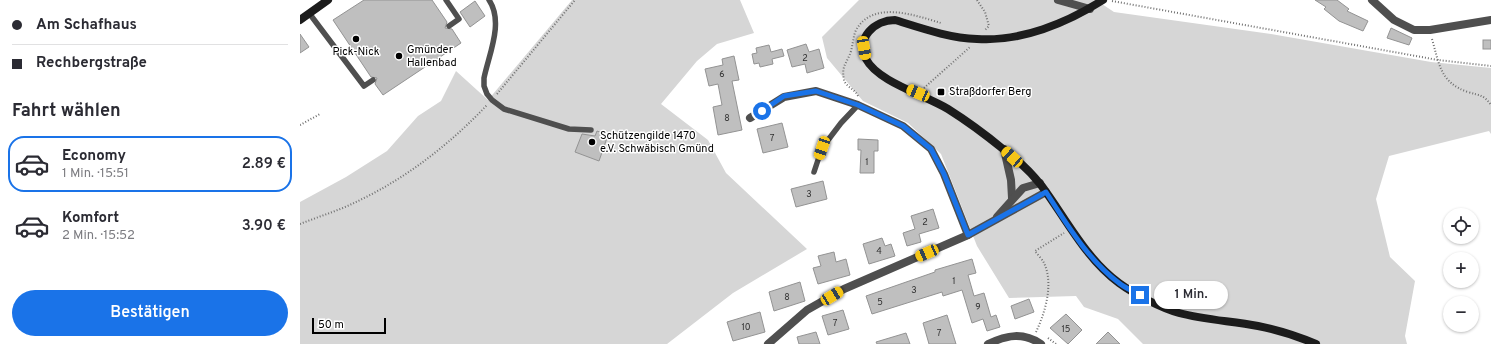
<!DOCTYPE html>
<html lang="de">
<meta charset="utf-8">
<style>
:root{--surface:#fff;--page:#f2f2f3;--text:#2b2b33;--muted:#7c7c81;--line:#e1e1e2;--accent:#1a73e8}
body{margin:0;font-family:Overpass,sans-serif;background:var(--page);color:var(--text);height:100vh;display:flex;flex-direction:column;font-size:15px;white-space:nowrap}
*{box-sizing:border-box;margin:0}
p{font-size:13px;color:var(--muted)}
.icon{flex:none;width:22px;height:22px;fill:none;stroke:currentColor;stroke-width:2;stroke-linecap:round;stroke-linejoin:round}
.map{position:relative;flex:1;overflow:hidden}
.details{display:flex;flex-direction:column;background:var(--surface);width:300px}
.details>*{flex:none}
.guide{display:grid;align-content:center;height:88px;padding:0 12px;background:var(--surface)}
.tools{position:absolute;left:1143px;top:208px;display:grid;gap:8px}
.tools a{display:grid;place-items:center;width:36px;height:36px;border-radius:50%;background:var(--surface);box-shadow:0 1px 3px #0004;font-size:20px}
.scale{position:absolute;left:12px;bottom:10px;width:74px;box-sizing:border-box;padding-left:4px;border:2px solid #000;border-top:0;font-size:11px;line-height:14px;white-space:nowrap;color:#000;-webkit-text-stroke:3px #fff;paint-order:stroke}
.end{position:absolute;width:18px;height:18px;margin:-9px;border:5px solid #1a73e8;background:#fff;box-shadow:0 0 0 2px #fff}
.from{border-radius:50%}
.bubble{position:absolute;height:28px;border-radius:14px;background:var(--surface);box-shadow:0 1px 3px #0004;font-size:13px;font-weight:600;line-height:28px;text-align:center}
.car{position:absolute;width:12px;height:24px;margin:-12px -6px;border-radius:5px;box-shadow:0 0 3px 1px #0007;background:linear-gradient(#f5c518 24%,#345 0 40%,#f5c518 0 76%,#345 0 86%,#f5c518 0)}
.guide b{display:flex;align-items:center;gap:14px;height:38px;font-size:15px}
.guide b+b{border-top:1px solid var(--line)}
.guide i{width:10px;height:10px;background:var(--text)}
ul{padding:0;list-style:none}
li{display:flex;align-items:center;gap:12px;height:56px;margin:0 8px 6px;padding:0 4px;border:2px solid transparent;border-radius:16px}
li div{flex:1}
li b{display:block;font-size:15px}
li em{font-style:normal;font-weight:600}
li.active{border-color:var(--accent)}
li>.icon{width:36px;height:36px;stroke-width:1.5}
h2{padding:0 12px;font-size:18px;line-height:48px}
.primary-button{display:flex;gap:8px;margin-top:auto;padding:8px 12px}
.primary-button a{flex:1;height:46px;border-radius:24px;background:var(--accent);color:#fff;font-size:16px;font-weight:600;line-height:46px;text-align:center}
main{display:flex;flex:1;min-height:0}
.map>svg:first-child{display:block}
.green{fill:#d6d6d6}
.building{fill:#bfbfbf;stroke:#939393}
.lines{fill:none;stroke-linecap:round;stroke-linejoin:round}
.path{stroke:#717171;stroke-width:2;stroke-dasharray:1 2;stroke-linecap:butt}
.lane{stroke:#4f4f4f;stroke-width:5.5}
.street{stroke:#4f4f4f;stroke-width:8}
.secondary{stroke:#1c1c1c;stroke-width:8}
.route{stroke:#1a73e8;stroke-width:5}
.poi-dot{fill:#000;stroke:#fff;stroke-width:1.5}
.labels{text-anchor:middle;dominant-baseline:central;stroke-width:3;stroke-linejoin:round;paint-order:stroke}
.number-label{font-size:9px;fill:#303030}
.poi-label{font-size:11px;fill:#000;stroke:#fff;text-anchor:start}
</style>
<main>
<section class="details">
<div class="guide">
<b><i class="from"></i>Am Schafhaus</b>
<b><i></i>Rechbergstraße</b>
</div>
<h2>Fahrt wählen</h2>
<ul>
<li class="active"><svg class="icon" aria-label="car" viewBox="0 0 24 24"><path d="M5 17H2v-5l4-1 3-4h7l3 4 3 1v5h-3M9 17h6M6 11h13"/><circle cx="7" cy="17" r="2"/><circle cx="17" cy="17" r="2"/></svg><div><b>Economy</b><p>1 Min. · 15:51</p></div><em>2.89 €</em></li>
<li><svg class="icon" aria-label="car" viewBox="0 0 24 24"><path d="M5 17H2v-5l4-1 3-4h7l3 4 3 1v5h-3M9 17h6M6 11h13"/><circle cx="7" cy="17" r="2"/><circle cx="17" cy="17" r="2"/></svg><div><b>Komfort</b><p>2 Min. · 15:52</p></div><em>3.90 €</em></li>
</ul>
<div class="primary-button"><a>Bestätigen</a></div>
</section>
<div class="map">
<svg width="1191" height="344" viewBox="0 0 1191 344">
<rect width="100%" height="100%" fill="#fff"/>
<g class="green">
<path d="M272 0H440L454 33 417 44 397 61 361 104 408 140 426 173 507 249 433 293 367 344H0V202L46 177 87 151 118 116 141 101 156 71 188 100Z"/>
<path d="M559 0H796L814 12 971 34 1131 62 1191 68V134L1189 131 1089 156 1076 199 1090 257 1115 281 1105 336 1107 344H843L818 319 784 307 776 296 709 298 677 246 641 154 608 123 563 101 527 58 522 37Z"/>
</g>
<g class="building">
<path d="M64 0H132L147 22 145 28 152 29 161 43 83 95 75 84 77 78 71 77 33 20Z"/>
<path d="M1015 0H1037L1049 9 1047 11 1068 21 1063 31 1039 21 1024 9 1026 7Z"/>
<path d="M175 1 185 16 170 27 160 12Z"/>
<path d="M1091 28 1112 38 1109 45 1087 38Z"/>
<path d="M0 34 9 47 0 53Z"/>
<rect x="1183" y="40" width="8" height="9"/>
<path d="M506 44 509 52 519 49 524 68 507 73 505 64 492 67 487 50Z"/>
<path d="M469 45 471 52 482 49 484 56 472 59 473 64 460 67 459 63 454 64 452 54 457 53 456 48Z"/>
<path d="M434 56 439 80 432 81 442 130 418 135 413 107 422 105 418 84 409 86 405 69 423 65 422 59Z"/>
<path d="M482 123 488 147 463 153 457 129Z"/>
<path d="M297 131 308 135 299 161 275 152 282 134 295 136Z"/>
<path d="M558 139 578 140V151H574V173H560L561 150H558Z"/>
<path d="M523 181 527 199 496 207 491 189Z"/>
<path d="M633 209 639 228 619 234 621 242 607 246 603 233 615 229 611 216Z"/>
<path d="M582 238 585 246 591 244 595 256 569 264 563 244Z"/>
<path d="M534 252 536 262 546 259 550 275 518 284 513 268 521 266 518 256Z"/>
<path d="M672 259 676 273 668 275 674 296 684 293 691 317 696 315 700 327 687 331 683 319 672 323 662 290 643 296 642 292 572 314 566 296 635 272V270Z"/>
<path d="M500 282 505 301 474 311 469 292Z"/>
<path d="M729 299 734 312 715 319 711 306Z"/>
<path d="M543 310 549 329 528 335 522 316Z"/>
<path d="M460 312 465 332 433 341 427 322Z"/>
<path d="M766 314 782 330 768 344 750 328Z"/>
<path d="M647 315 656 344H629L623 323Z"/>
<path d="M516 332 520 344H499L497 337Z"/>
<path d="M808 332 820 344H796Z"/>
<path d="M606 333 610 344H577L576 342Z"/>
</g>
<g class="lines">
<g class="path">
<path d="M677 0 685 12 689 26 685 30"/>
<path d="M812 1 1138 60 1191 66"/>
<path d="M1132 39C1139 63 1140 83 1168 92 1180 96 1183 94 1191 105"/>
<path d="M624 88 670 47"/>
<path d="M197 94 275 0"/>
<path d="M558 96C555 89 546 87 544 80 541 65 547 64 551 51 553 44 553 37 556 30 573 0 614 15 641 23"/>
<path d="M0 125 20 114"/>
<path d="M0 224C20 216 41 210 60 200 108 177 151 143 187 105"/>
<path d="M736 332C745 313 754 284 744 263 742 259 737 254 735 251L764 233"/>
<path d="M748 338 756 344"/>
</g>
<g class="lane">
<path d="M146 0 159 19 149 26"/>
<path d="M189 0C204 22 189 54 184 78V86L187 94 192 100 204 109 269 129 291 130"/>
<path d="M9 13 64 86 73 80"/>
<path d="M514 172 522 148 541 123 558 105"/>
</g>
<g class="street">
<path d="M758 0 790 9"/>
<path d="M1072 0 1094 20 1114 30H1130L1191 20"/>
<path d="M450 118 484 97 516 91 558 105 603 126 631 149 644 174 668 235"/>
<path d="M704 149 711 180 712 198"/>
<path d="M697 217 723 188 740 183"/>
<path d="M468 344 507 310 544 289 668 235 746 192"/>
<path d="M688 344C707 335 723 332 741 344"/>
</g>
<g class="secondary">
<path d="M803 0C767 23 721 42 677 39 649 38 621 28 595 20 575 20 555 38 566 59 578 82 625 95 648 109 667 121 686 135 703 149 717 159 730 171 741 185 765 217 785 258 819 283 834 294 861 308 879 313 905 320 932 321 958 326 978 330 997 336 1016 344"/>
<path d="M0 20 28 0"/>
</g>
</g>
<g class="lines">
<path class="route" d="M462 111 484 96 516 91 558 105 603 126 631 149 644 174 668 235 746 192C766 223 788 260 819 283 825 288 833 291 840 295"/>
</g>
<g class="poi-dot">
<circle cx="56" cy="39" r="4"/>
<circle cx="99" cy="56" r="4"/>
<rect x="637" y="88" width="8" height="8" rx="2"/>
<circle cx="292" cy="142" r="4"/>
</g>
<g class="labels">
<g class="number-label">
<text x="505" y="58">2</text>
<text x="422" y="74">6</text>
<text x="427" y="118">8</text>
<text x="472" y="138">7</text>
<text x="567" y="162">1</text>
<text x="509" y="194">3</text>
<text x="625" y="222">2</text>
<text x="579" y="251">4</text>
<text x="654" y="281">1</text>
<text x="614" y="290">3</text>
<text x="487" y="297">8</text>
<text x="580" y="302">5</text>
<text x="678" y="307">9</text>
<text x="535" y="323">7</text>
<text x="446" y="327">10</text>
<text x="766" y="329">15</text>
<text x="639" y="333">7</text>
</g>
<g class="poi-label">
<text x="107" y="50">Gmünder<tspan x="107" dy="13">Hallenbad</tspan></text>
<text x="56" y="52" text-anchor="middle">Pick-Nick</text>
<text x="649" y="92">Straßdorfer Berg</text>
<text x="300" y="136">Schützengilde 1470<tspan x="300" dy="13">e.V. Schwäbisch Gmünd</tspan></text>
</g>
</g>
</svg>
<div class="tools">
<a><svg class="icon" aria-label="locate" viewBox="0 0 24 24"><circle cx="12" cy="12" r="6"/><path d="M12 2v4M12 18v4M2 12h4M18 12h4"/></svg></a>
<a>+</a>
<a>−</a>
</div>
<div class="scale">50 m</div>
<i class="end from" style="left:462px;top:111px"></i>
<i class="end" style="left:840px;top:295px"></i>
<div class="bubble" style="left:854px;top:281px;width:74px">1 Min.</div>
<i class="car" style="left:564px;top:48px;rotate:170deg"></i>
<i class="car" style="left:618px;top:93px;rotate:293deg"></i>
<i class="car" style="left:522px;top:148px;rotate:199deg"></i>
<i class="car" style="left:712px;top:157px;rotate:312deg"></i>
<i class="car" style="left:627px;top:253px;rotate:247deg"></i>
<i class="car" style="left:532px;top:296px;rotate:59deg"></i>
</div>
</main>
